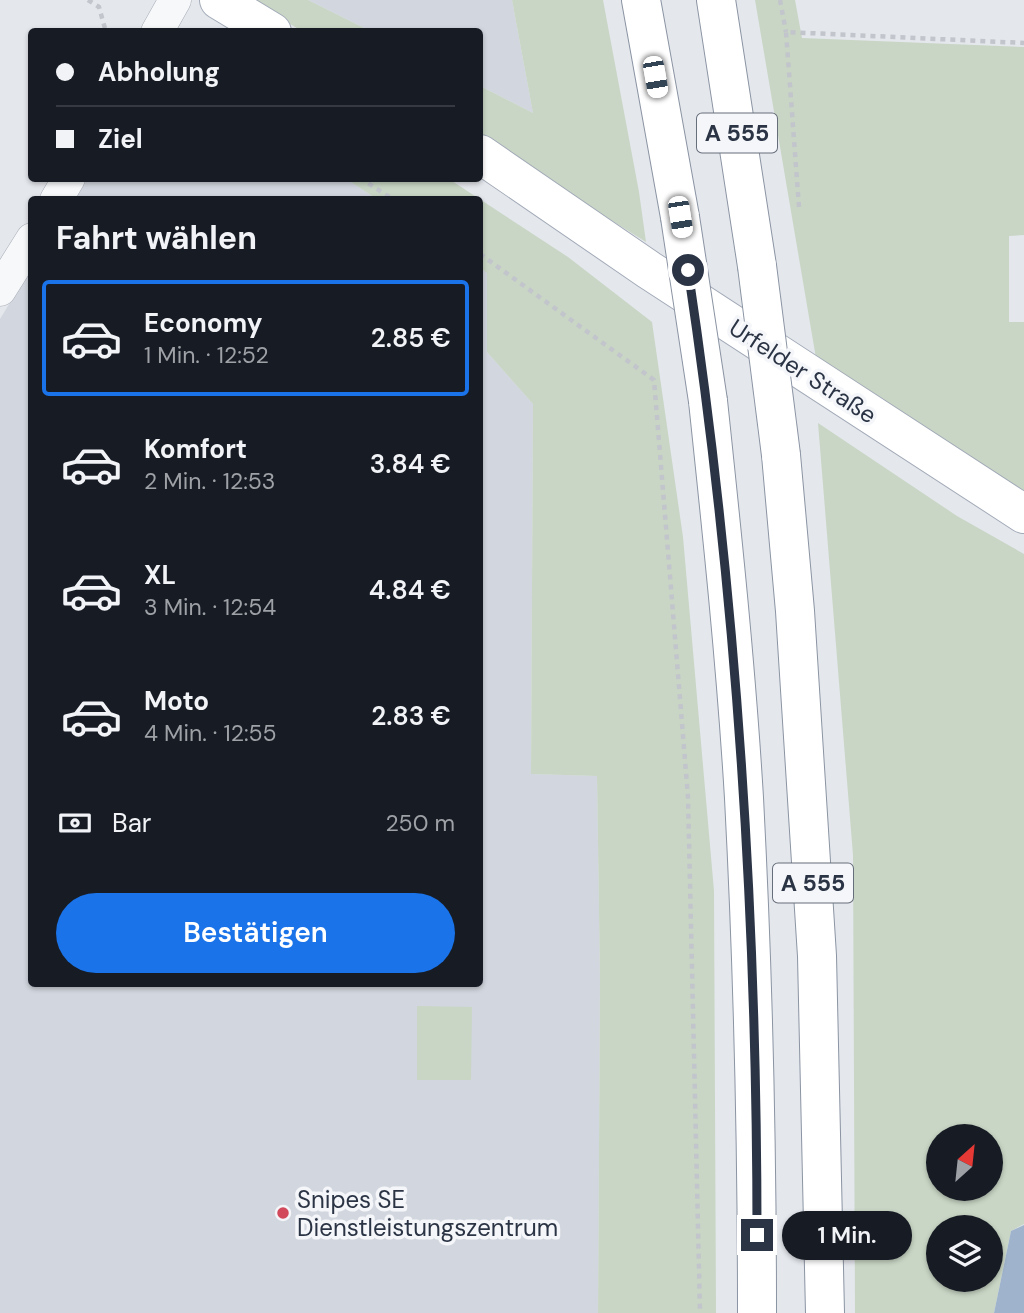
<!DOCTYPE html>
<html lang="de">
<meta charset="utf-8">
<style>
:root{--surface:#171b24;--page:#20242c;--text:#f1f3f6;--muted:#9ea1a6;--line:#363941;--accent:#1a73e8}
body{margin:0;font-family:"DM Sans",sans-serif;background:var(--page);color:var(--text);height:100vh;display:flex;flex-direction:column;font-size:26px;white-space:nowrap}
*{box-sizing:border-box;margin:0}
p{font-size:23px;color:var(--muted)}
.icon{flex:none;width:38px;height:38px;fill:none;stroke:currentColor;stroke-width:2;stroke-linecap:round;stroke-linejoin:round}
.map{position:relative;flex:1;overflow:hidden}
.side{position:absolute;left:28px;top:196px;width:455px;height:791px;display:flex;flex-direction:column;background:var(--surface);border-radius:7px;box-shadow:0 2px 5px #0004}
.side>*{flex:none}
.hud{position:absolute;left:28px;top:28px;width:455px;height:154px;border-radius:7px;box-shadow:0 2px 5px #0004;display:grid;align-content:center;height:154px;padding:0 28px;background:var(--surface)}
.needle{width:46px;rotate:27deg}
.fabs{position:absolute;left:926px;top:1124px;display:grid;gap:14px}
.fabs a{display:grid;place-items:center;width:77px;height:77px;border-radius:50%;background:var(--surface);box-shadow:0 2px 5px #0004;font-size:35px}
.end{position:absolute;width:32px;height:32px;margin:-16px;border:9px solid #2b3445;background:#fff;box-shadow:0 0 0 4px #fff}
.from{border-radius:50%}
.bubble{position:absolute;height:49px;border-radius:24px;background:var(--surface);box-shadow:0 2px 5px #0004;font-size:23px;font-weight:600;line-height:49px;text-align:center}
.car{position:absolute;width:21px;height:42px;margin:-21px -10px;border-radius:9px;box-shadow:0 0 5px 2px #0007;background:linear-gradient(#fff 24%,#345 0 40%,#fff 0 76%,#345 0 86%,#fff 0)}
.hud b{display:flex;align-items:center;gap:24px;height:66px;font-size:26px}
.hud b+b{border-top:2px solid var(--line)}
.hud i{width:18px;height:18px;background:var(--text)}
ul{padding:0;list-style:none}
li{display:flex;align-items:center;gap:21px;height:116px;margin:0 14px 10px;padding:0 14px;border:4px solid transparent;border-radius:7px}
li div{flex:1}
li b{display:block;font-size:26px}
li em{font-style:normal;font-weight:600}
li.active{border-color:var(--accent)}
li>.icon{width:63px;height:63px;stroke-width:1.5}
h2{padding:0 28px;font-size:32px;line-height:84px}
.pay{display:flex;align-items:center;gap:18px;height:77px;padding:0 28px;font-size:26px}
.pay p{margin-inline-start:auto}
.action{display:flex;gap:14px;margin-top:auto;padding:14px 28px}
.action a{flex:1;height:80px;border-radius:42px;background:var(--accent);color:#fff;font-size:28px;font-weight:600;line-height:80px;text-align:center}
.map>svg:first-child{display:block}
.built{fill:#d2d6de}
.green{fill:#c9d6c5;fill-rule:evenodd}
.water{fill:#9fb4cc}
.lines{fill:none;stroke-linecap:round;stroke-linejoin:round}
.minor-casing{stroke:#a9aeb7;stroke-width:33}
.major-casing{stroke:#a3abb8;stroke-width:40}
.highway-casing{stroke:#8b94a3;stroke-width:40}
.path{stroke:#c2c5cb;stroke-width:4.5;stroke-dasharray:5 5;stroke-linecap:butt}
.minor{stroke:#f7f8fa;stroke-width:32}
.major{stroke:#fff;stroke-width:38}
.highway{stroke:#fff;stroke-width:38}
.highway-bridge-casing{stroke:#8b94a3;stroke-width:40;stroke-linecap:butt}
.highway-bridge{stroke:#fff;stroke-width:38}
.route{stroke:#2b3445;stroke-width:9}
.poi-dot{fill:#d1495b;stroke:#f4f6f9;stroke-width:2.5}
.labels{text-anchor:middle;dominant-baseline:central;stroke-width:7;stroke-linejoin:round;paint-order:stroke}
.shield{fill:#f4f6f9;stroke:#676e7b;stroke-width:2}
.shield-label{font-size:23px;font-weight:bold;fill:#2b3445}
.street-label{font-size:24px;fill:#2b3445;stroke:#f4f6f9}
.poi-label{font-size:24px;fill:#2b3445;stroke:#f4f6f9;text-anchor:start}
</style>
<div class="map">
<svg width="1024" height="1313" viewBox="0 0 1024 1313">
<rect width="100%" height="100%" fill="#e4e7ec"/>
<g class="built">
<path d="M308 0H512L533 113 480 86V32L370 31Z"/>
<path d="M87 178 346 179 377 199 74 200Z"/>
<path d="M31 268 32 984H480V268L487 272V352L533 404 531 774 597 776 600 981 598 1313H0V319Z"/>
</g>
<g class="green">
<path d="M249 0H308L370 31H302Z"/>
<path d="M512 0H603L639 192 646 242 480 138V86L533 113Z"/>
<path d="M755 0H795L802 38 1024 47V235L1009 236V322H1024V495L817 364Z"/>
<path d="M346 179H449L568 257 652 322 683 537 714 891 716 1313H598L600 981 597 776 531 774 533 404 487 352V273L480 268V200L377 199Z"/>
<path d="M818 423 957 516 1024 554V1224L1011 1231 994 1313H855L853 855ZM938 1136H990V1188H938ZM938 1227H990V1279H938Z"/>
<path d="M417 1006 472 1007 471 1080H417Z"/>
</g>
<path class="water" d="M1024 1225V1313H994L1011 1231Z"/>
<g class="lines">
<g class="minor-casing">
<g id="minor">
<path d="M157 32 175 0"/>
<path d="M56 200 69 178"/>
<path d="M0 290 32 239"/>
</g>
</g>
<g class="major-casing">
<g id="major">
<path d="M219 0 272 32"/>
<path d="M480 154 649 270 1024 514"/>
</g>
</g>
<g class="highway-casing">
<g id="highway">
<path d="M641 0 680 217"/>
<path d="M716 0 757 266"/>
<path d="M708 401C722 533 736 665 744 798 753 969 757 1141 757 1313"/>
<path d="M781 455 795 611 817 956 825 1313"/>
</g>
</g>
<g class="path">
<path d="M88 0 99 7 106 32"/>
<path d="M780 0 786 32"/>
<path d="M360 178 394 200"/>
<path d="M799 207 786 32 1024 43"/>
<path d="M480 254 654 380 688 797 700 1313"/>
</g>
<use href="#minor" class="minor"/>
<use href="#major" class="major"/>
<use href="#highway" class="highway"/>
<g class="highway-bridge-casing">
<g id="highway-bridge">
<path d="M680 217 708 401"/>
<path d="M757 266 781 455"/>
</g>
</g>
<use href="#highway-bridge" class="highway-bridge"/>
</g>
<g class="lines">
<path class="route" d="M688 270C736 589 757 912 757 1235"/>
</g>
<circle class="poi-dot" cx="283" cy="1213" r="7"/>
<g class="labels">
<g class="shield">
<rect x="697" y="113.5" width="80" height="39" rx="5"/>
<rect x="773" y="863.5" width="80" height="39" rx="5"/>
</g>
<g class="shield-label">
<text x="737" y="133">A 555</text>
<text x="813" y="883">A 555</text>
</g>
<g class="street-label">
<text transform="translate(803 371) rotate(33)">Urfelder Straße</text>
</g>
<g class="poi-label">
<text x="297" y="1199">Snipes SE<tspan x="297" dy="28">Dienstleistungszentrum</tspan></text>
</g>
</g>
</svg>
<div class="fabs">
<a><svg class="needle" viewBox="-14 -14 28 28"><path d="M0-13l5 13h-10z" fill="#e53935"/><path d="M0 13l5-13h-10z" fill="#9ea1a6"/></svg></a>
<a><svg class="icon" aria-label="layers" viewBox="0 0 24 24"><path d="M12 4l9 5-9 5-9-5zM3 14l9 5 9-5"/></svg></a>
</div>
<i class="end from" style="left:688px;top:270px"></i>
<i class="end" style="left:757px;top:1235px"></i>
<div class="bubble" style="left:782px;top:1211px;width:130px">1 Min.</div>
<i class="car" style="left:655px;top:77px;rotate:170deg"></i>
<i class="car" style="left:680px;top:217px;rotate:171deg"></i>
<div class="hud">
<b><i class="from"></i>Abholung</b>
<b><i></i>Ziel</b>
</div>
<section class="side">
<h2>Fahrt wählen</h2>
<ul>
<li class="active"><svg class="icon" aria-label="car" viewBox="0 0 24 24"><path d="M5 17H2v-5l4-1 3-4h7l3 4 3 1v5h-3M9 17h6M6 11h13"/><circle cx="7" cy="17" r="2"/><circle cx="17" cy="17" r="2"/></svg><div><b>Economy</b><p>1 Min. · 12:52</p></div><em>2.85 €</em></li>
<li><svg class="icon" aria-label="car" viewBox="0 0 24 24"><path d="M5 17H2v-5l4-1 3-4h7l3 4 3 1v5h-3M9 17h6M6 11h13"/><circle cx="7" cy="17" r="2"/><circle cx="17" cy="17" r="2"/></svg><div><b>Komfort</b><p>2 Min. · 12:53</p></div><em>3.84 €</em></li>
<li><svg class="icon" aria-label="car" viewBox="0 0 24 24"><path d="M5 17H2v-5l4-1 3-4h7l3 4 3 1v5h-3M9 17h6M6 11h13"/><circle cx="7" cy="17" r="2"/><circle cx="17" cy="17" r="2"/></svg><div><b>XL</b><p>3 Min. · 12:54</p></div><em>4.84 €</em></li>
<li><svg class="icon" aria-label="car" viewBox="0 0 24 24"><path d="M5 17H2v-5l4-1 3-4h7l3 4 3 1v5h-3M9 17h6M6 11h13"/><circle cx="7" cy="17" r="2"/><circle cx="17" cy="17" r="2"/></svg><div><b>Moto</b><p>4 Min. · 12:55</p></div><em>2.83 €</em></li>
</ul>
<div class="pay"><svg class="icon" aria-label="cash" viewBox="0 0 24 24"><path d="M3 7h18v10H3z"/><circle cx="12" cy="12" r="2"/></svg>Bar<p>250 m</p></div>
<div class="action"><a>Bestätigen</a></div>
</section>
</div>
